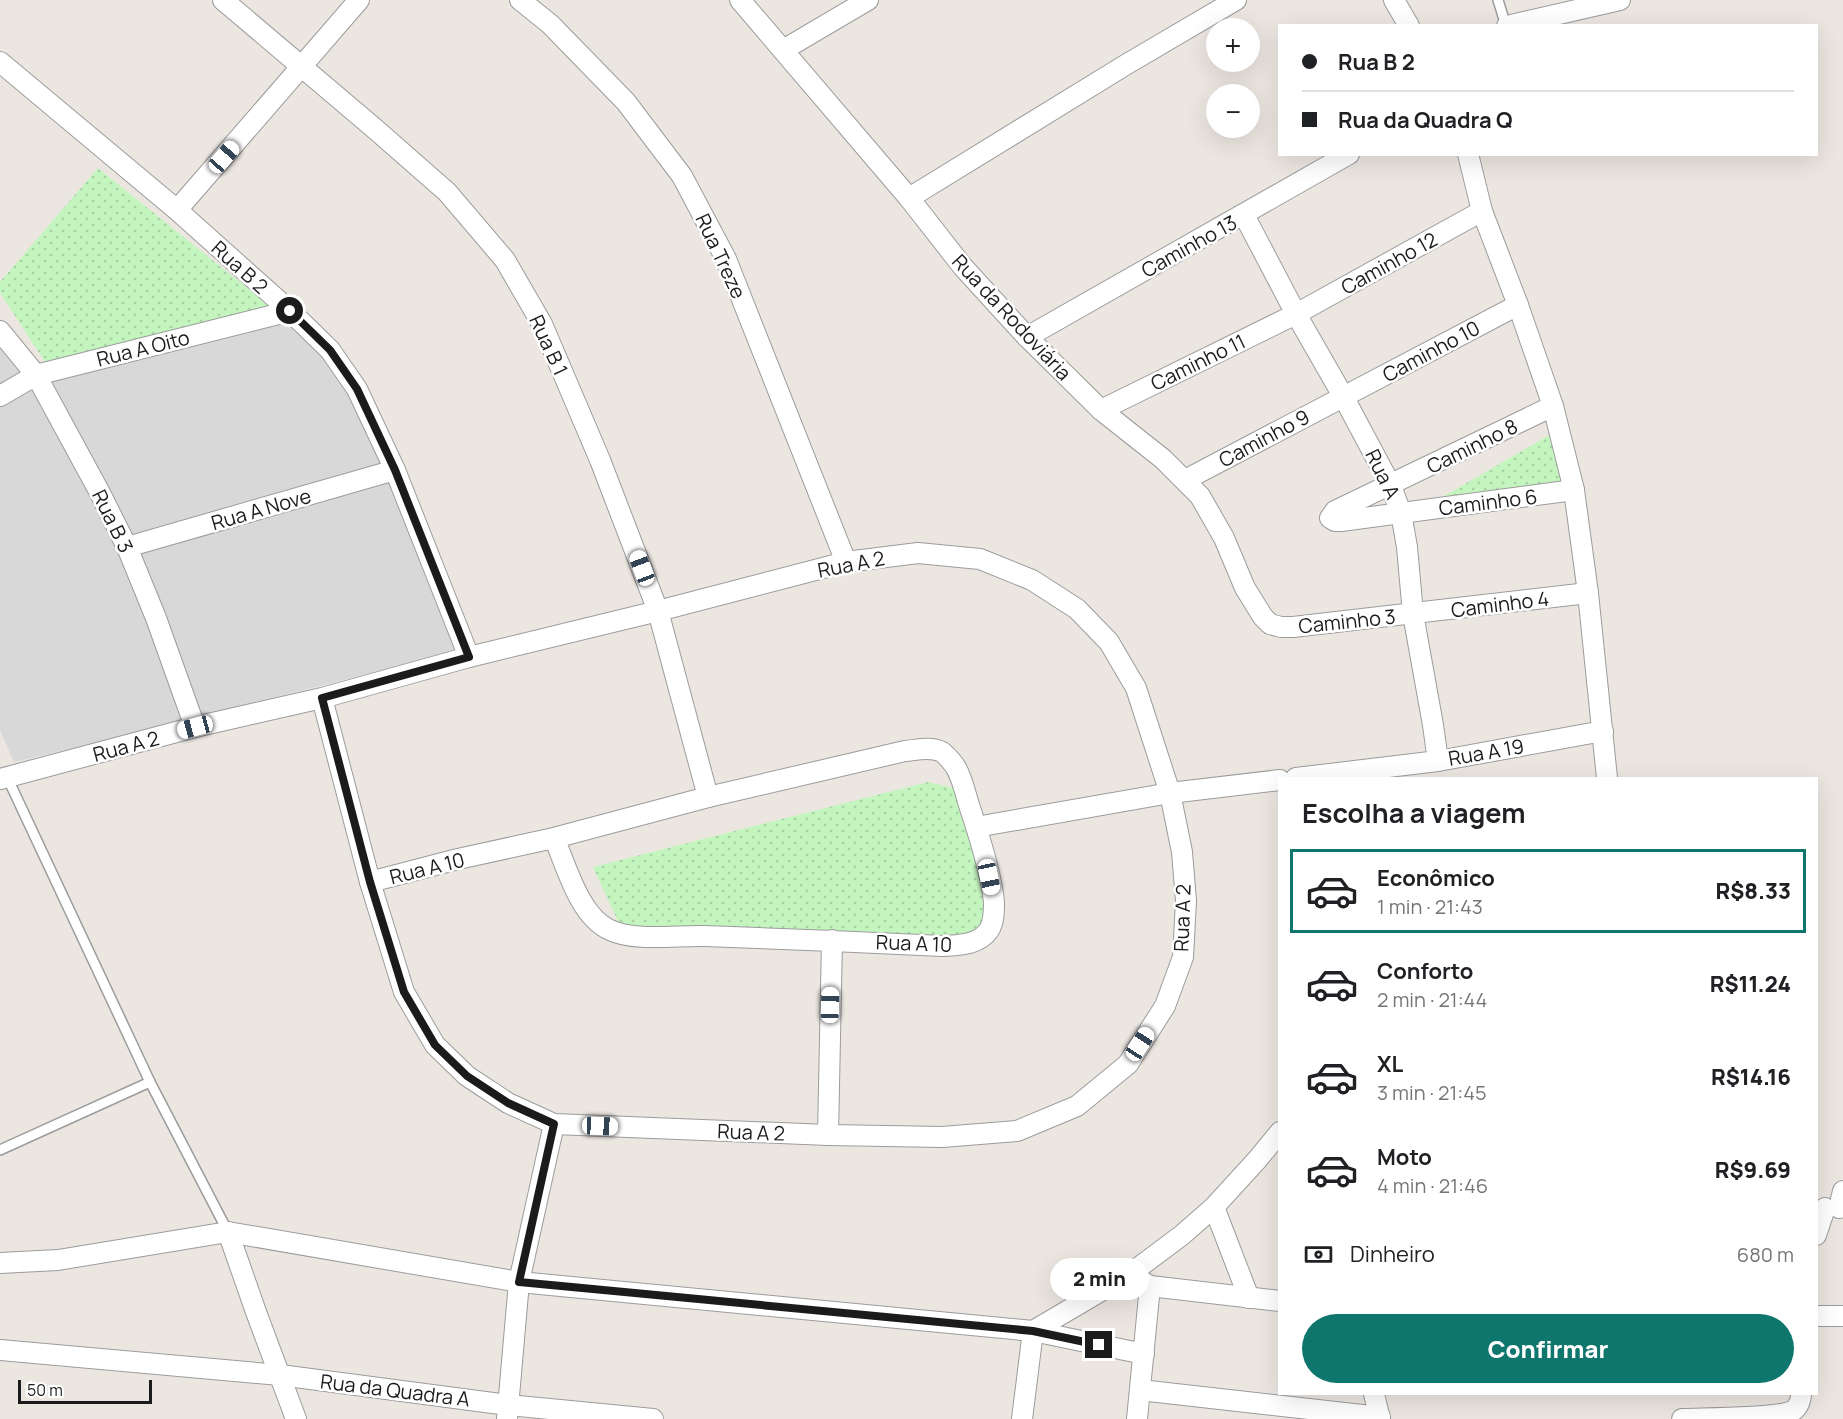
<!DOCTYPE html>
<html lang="pt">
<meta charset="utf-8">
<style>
:root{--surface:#fff;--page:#f6f6f6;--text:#202124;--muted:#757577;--line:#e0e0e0;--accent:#0f766e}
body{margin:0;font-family:Manrope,sans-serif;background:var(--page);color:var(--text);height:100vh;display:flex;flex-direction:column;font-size:22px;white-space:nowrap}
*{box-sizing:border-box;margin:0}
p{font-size:20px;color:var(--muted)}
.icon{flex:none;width:33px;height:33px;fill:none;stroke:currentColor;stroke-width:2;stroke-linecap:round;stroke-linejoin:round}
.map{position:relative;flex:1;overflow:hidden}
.details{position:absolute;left:1278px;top:777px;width:540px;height:618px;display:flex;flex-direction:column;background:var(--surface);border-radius:0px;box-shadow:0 6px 24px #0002}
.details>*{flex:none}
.top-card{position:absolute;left:1278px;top:24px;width:540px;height:132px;border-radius:0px;box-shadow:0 6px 24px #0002;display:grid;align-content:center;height:132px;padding:0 24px;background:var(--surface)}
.controls{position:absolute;left:1206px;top:18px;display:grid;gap:12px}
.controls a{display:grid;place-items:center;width:54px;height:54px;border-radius:50%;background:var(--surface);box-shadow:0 6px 24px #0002;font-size:30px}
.scale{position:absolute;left:18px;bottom:15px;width:134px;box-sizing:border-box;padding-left:6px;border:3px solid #1b1b1b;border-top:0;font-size:16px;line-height:21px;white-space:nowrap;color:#1b1b1b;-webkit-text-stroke:4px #fff;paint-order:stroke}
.end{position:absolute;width:27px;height:27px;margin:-14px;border:8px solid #1b1b1b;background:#fff;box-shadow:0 0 0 3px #fff}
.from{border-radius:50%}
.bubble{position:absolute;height:42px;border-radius:21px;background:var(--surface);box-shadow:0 6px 24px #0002;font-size:20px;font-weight:800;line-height:42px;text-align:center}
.car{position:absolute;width:18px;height:36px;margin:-18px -9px;border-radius:8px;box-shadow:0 0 4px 2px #0007;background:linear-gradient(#fff 24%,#345 0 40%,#fff 0 76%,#345 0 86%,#fff 0)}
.top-card b{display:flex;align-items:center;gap:21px;height:57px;font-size:22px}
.top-card b+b{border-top:2px solid var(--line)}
.top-card i{width:15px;height:15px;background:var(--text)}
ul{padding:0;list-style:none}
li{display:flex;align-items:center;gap:18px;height:84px;margin:0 12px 9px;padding:0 12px;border:3px solid transparent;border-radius:0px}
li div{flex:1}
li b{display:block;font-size:22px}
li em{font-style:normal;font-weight:800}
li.selected{border-color:var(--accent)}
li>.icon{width:54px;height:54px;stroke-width:1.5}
h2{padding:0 24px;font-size:27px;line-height:72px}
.pay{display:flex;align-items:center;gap:15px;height:66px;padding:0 24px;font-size:22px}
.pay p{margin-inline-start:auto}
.button{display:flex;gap:12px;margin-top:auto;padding:12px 24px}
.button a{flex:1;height:69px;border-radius:36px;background:var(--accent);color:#fff;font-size:24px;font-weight:800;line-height:69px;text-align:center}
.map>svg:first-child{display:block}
.residential{fill:#d9d8d8}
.park{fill:url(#park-dots)}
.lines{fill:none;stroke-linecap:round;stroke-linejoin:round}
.service-casing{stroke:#9c9c9c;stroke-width:12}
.minor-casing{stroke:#9c9c9c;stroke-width:22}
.service{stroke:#fff;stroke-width:9}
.minor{stroke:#fff;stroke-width:20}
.route{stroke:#1b1b1b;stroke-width:8}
.labels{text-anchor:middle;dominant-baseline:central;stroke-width:5;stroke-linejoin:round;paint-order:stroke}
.street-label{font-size:20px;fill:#1b1b1b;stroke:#fff}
</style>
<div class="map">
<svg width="1843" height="1419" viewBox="0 0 1843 1419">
<defs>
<pattern id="park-dots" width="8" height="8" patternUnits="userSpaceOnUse" patternTransform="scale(1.5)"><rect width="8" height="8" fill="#c4f5bf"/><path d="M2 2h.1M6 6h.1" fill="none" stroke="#a8d1a4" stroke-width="1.8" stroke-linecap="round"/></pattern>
</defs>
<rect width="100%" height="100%" fill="#ece6e1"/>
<g class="residential">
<path d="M282 313 353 383 383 463 133 537 47 373Z"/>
<path d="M0 343 24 372 0 387Z"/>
<path d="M31 388 120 552 188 721 14 762 0 730V406Z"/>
<path d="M395 470 466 649 200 716 138 544Z"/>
</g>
<g class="park">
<path d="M98 168 277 312 49 368 0 293V282Z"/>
<path d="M1551 434 1565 485 1427 506Z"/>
<path d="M928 782 950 787 960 794 990 916 970 943 622 930 593 867Z"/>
</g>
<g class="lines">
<g class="service-casing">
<g id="service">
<path d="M1498 0 1506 26"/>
<path d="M7 777 150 1082 228 1232"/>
<path d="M0 1150 150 1082"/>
</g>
</g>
<g class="minor-casing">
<g id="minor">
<path d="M223 0 374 128 447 192 505 260 542 324 600 460 658 611 708 797"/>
<path d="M520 0 550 24 626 102 682 176 726 259 846 562"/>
<path d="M740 0 909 198 963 267 1027 337 1101 410 1163 459 1200 496 1224 538 1245 588 1263 617 1270 624 1281 627H1293L1588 593"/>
<path d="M1394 0 1409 26"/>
<path d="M1507 26 1620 0"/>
<path d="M783 50 868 0"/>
<path d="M0 62 177 210 290 311 330 350 357 389 395 470 469 657"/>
<path d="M1468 154 1482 211 1518 305 1553 406 1574 490 1588 593 1607 778"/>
<path d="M909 198 1127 64 1236 0"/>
<path d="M177 210 359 0"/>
<path d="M1244 215 1296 314 1343 396 1391 486 1401 513 1407 547 1413 614 1433 725 1438 761"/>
<path d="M0 331 36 375 100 493 127 547 156 618 195 727"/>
<path d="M1027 337 1349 154"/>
<path d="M0 396 36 375 290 311"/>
<path d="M1553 406 1335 511 1330 518 1335 521H1341L1574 490"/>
<path d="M1101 410 1296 314 1482 211"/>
<path d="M1185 480 1518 305"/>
<path d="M127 547 395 470"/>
<path d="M1296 778 1438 761 1603 731"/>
<path d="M0 779 195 727 322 698 469 657 658 611 846 562 918 553 980 559 1032 580 1077 609 1109 642 1136 688 1170 793 1182 852 1186 901 1183 957 1165 1006 1128 1064 1077 1106 1017 1131 942 1137 828 1135 554 1124 508 1103 467 1076 435 1045 404 992 370 882 322 698"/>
<path d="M976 827 1170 793 1280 780"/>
<path d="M370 882 458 859 554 838 708 797 905 751C917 750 931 746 942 752 946 755 952 762 955 766 962 777 965 792 969 805 978 832 992 875 994 903 994 912 994 922 989 930 979 945 959 945 943 946 864 942 784 939 705 936 677 935 635 942 610 930 579 916 567 867 554 838"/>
<path d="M828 1135 832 940"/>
<path d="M1214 1207 1249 1298"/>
<path d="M1839 1208 1843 1191"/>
<path d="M228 1232 519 1282 1033 1331 1144 1354"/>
<path d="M1816 1235 1825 1208"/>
<path d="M0 1263 58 1260 228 1232 256 1312 296 1419"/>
<path d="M1130 1274 1150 1286 1137 1419"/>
<path d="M1150 1286 1280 1301"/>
<path d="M1816 1316H1843"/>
<path d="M0 1350 280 1375 508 1405 653 1419"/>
<path d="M1140 1390 1380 1417"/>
<path d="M1374 1394 1380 1419"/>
<path d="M507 1419 519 1282 554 1124"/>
<path d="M1022 1419 1033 1331 1130 1274 1182 1235 1214 1207 1257 1160 1280 1132"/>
<path d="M1682 1419C1703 1418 1780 1419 1794 1410 1799 1406 1801 1399 1801 1394"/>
</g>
</g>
<use href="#service" class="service"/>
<use href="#minor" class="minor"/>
</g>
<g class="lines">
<path class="route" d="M290 311 330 350 357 389 395 470 469 657 322 698 370 882 404 992 435 1045 467 1076 508 1103 554 1124 519 1282 1033 1331 1099 1345"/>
</g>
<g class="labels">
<g class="street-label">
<text transform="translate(1189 246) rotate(-29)">Caminho 13</text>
<text transform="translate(721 256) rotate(65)">Rua Treze</text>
<text transform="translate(1389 263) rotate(-29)">Caminho 12</text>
<text transform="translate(240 267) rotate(42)">Rua B 2</text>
<text transform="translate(1012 317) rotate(47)">Rua da Rodoviária</text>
<text transform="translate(549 345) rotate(65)">Rua B 1</text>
<text transform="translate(143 348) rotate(-14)">Rua A Oito</text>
<text transform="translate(1431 351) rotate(-28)">Caminho 10</text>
<text transform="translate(1198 362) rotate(-26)">Caminho 11</text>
<text transform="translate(1264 438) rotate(-28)">Caminho 9</text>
<text transform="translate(1472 446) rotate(-26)">Caminho 8</text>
<text transform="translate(1383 474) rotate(64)">Rua A</text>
<text transform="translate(1488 502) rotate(-7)">Caminho 6</text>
<text transform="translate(261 509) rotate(-16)">Rua A Nove</text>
<text transform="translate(113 521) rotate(64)">Rua B 3</text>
<text transform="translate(851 564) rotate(-11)">Rua A 2</text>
<text transform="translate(1500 604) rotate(-7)">Caminho 4</text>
<text transform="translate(1347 621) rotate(-6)">Caminho 3</text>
<text transform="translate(126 746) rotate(-15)">Rua A 2</text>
<text transform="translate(1486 752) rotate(-10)">Rua A 19</text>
<text transform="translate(427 868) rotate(-14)">Rua A 10</text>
<text transform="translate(1182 918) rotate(-88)">Rua A 2</text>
<text transform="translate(914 943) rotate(2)">Rua A 10</text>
<text transform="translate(751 1132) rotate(2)">Rua A 2</text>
<text transform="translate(395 1390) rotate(7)">Rua da Quadra A</text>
</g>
</g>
</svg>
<div class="controls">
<a>+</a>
<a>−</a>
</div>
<div class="scale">50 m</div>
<i class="end from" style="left:290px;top:311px"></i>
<i class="end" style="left:1099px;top:1345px"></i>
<div class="bubble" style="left:1050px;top:1258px;width:99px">2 min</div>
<i class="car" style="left:224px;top:157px;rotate:41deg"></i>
<i class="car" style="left:642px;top:568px;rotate:339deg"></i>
<i class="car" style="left:195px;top:727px;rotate:255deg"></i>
<i class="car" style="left:989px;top:877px;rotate:168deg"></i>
<i class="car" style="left:830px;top:1005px;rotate:1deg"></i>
<i class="car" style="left:1140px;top:1044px;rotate:33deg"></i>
<i class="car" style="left:600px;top:1126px;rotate:92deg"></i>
<div class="top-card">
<b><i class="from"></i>Rua B 2</b>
<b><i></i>Rua da Quadra Q</b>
</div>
<section class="details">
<h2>Escolha a viagem</h2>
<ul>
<li class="selected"><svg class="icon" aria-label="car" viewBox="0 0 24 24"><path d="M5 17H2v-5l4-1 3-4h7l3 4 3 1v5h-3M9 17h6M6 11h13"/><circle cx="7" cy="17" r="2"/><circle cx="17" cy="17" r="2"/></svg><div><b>Econômico</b><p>1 min · 21:43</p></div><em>R$8.33</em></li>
<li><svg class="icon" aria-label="car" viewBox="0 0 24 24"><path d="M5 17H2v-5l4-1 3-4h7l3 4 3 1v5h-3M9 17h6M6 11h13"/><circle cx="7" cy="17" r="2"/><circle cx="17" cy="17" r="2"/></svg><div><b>Conforto</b><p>2 min · 21:44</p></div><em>R$11.24</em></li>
<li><svg class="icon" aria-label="car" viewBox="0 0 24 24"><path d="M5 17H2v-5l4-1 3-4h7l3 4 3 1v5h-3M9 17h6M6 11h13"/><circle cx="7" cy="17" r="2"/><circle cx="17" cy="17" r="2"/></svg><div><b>XL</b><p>3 min · 21:45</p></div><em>R$14.16</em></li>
<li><svg class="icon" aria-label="car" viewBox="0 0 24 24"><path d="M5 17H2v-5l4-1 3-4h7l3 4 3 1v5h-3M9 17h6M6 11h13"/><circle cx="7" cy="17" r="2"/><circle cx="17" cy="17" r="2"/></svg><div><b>Moto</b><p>4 min · 21:46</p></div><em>R$9.69</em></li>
</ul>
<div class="pay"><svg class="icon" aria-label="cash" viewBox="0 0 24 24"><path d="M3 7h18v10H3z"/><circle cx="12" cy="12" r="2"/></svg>Dinheiro<p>680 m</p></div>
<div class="button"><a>Confirmar</a></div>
</section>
</div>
